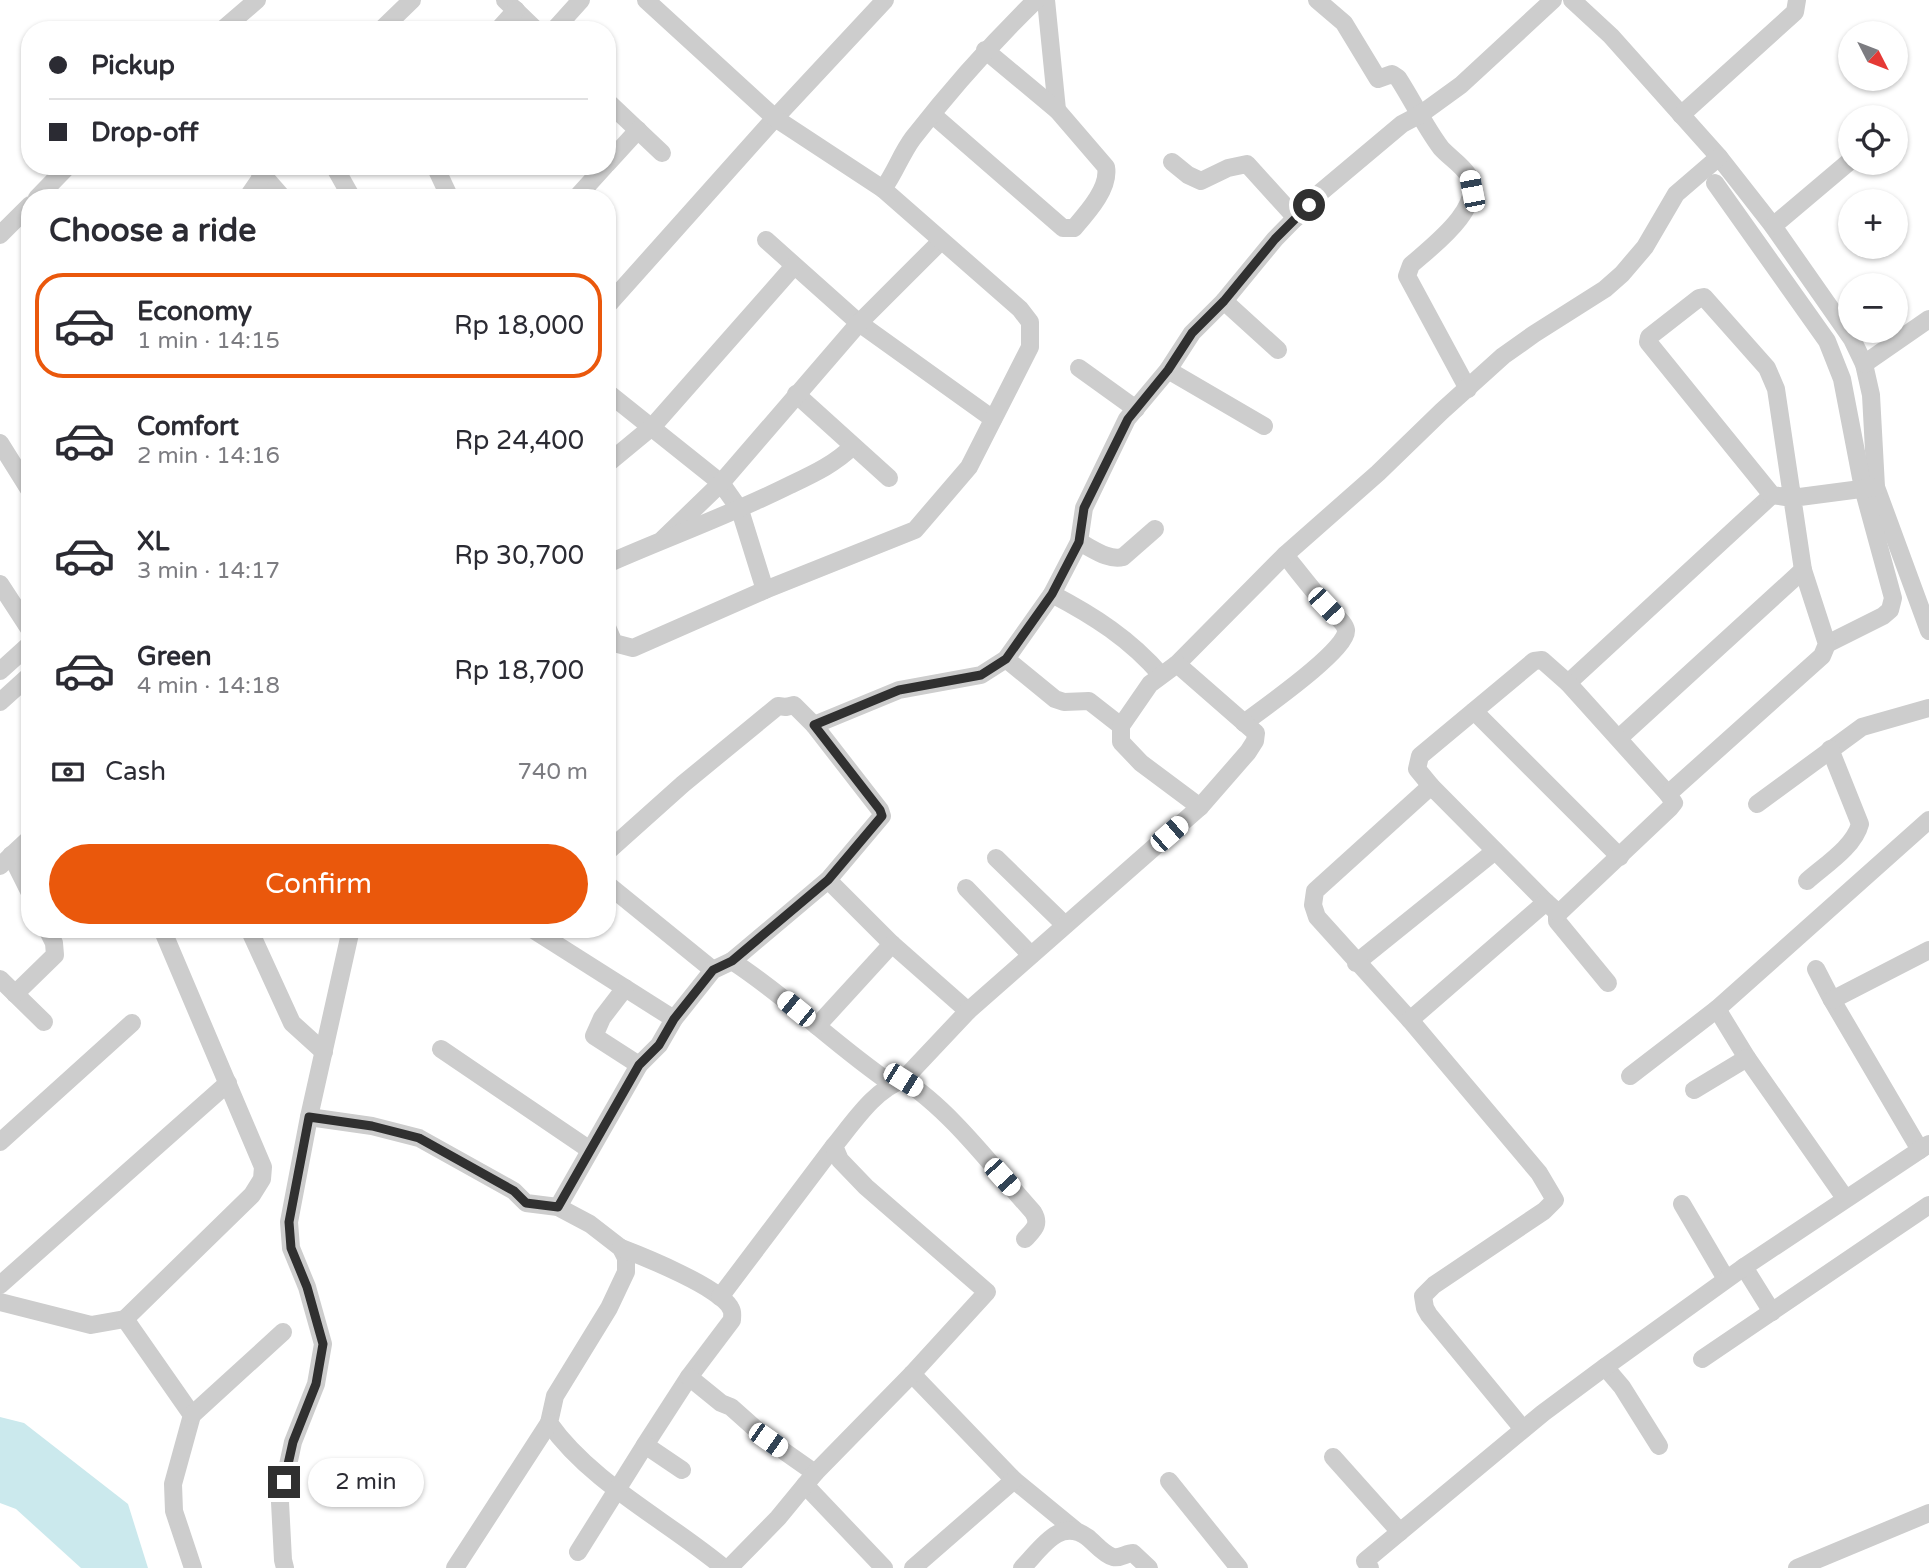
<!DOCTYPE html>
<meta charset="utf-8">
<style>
:root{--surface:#fff;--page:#f2f2f3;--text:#2b2b33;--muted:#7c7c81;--line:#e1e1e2;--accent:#ea580c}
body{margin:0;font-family:"Varela Round",sans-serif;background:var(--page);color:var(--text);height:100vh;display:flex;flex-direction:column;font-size:26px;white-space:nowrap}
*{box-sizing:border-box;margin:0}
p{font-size:23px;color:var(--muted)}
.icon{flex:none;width:38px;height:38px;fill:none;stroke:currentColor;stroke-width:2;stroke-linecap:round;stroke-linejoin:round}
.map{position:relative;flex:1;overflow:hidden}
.details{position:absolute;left:21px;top:189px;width:595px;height:749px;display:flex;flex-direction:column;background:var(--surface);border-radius:28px;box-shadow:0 2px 5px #0004}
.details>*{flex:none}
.hud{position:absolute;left:21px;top:21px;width:595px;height:154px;border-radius:28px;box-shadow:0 2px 5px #0004;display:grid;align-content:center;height:154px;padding:0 28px;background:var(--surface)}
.needle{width:46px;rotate:132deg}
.buttons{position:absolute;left:1838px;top:21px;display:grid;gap:14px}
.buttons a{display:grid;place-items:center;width:70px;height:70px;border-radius:50%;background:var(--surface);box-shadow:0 2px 5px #0004;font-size:35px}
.end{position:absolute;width:32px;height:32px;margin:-16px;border:9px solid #303030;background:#fff;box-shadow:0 0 0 4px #fff}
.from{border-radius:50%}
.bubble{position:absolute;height:49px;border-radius:24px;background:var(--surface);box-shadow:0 2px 5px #0004;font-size:23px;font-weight:600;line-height:49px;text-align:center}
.car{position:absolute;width:21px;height:42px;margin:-21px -10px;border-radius:9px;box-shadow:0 0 5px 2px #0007;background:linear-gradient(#fff 24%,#345 0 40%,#fff 0 76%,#345 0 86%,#fff 0)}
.hud b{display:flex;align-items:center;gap:24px;height:66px;font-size:26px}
.hud b+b{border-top:2px solid var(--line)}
.hud i{width:18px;height:18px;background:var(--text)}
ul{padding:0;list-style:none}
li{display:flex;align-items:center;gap:21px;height:105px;margin:0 14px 10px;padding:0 14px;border:4px solid transparent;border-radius:28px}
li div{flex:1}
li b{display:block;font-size:26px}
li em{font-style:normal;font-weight:600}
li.active{border-color:var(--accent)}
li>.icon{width:63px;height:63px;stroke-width:1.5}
h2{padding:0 28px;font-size:32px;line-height:84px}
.pay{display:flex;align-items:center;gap:18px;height:77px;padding:0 28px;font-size:26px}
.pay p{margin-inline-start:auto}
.cta{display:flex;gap:14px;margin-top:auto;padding:14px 28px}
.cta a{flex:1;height:80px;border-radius:42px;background:var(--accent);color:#fff;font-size:28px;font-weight:600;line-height:80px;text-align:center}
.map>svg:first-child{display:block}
.water{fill:#cbe9ed}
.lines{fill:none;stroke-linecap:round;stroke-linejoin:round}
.street{stroke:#cdcdcd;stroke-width:18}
.route{stroke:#303030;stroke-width:9}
</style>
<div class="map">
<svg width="1929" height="1568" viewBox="0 0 1929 1568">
<rect width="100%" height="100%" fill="#fff"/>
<path class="water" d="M0 1417 24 1423 128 1504 148 1568H81L16 1509 0 1503Z"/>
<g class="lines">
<g class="street">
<path d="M505 0 536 30"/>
<path d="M1046 0 1057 110"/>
<path d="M1317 0 1344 23 1378 79 1392 74 1398 78C1413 101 1425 127 1441 148 1449 157 1462 165 1468 175 1487 206 1431 247 1411 265L1407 276 1468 389"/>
<path d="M1572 0 1611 36 1719 157 1773 226 1852 339 1864 364 1871 395 1876 487 1929 631"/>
<path d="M222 30 257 0"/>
<path d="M381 30 412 0"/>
<path d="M498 30 516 10"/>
<path d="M554 30 581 0"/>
<path d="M607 101 662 153"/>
<path d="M933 115 1063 228H1074C1087 213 1110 188 1106 167L1057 110 985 50"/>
<path d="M1681 115 1795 12 1797 0"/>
<path d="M1172 162 1188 175 1201 181 1228 168 1247 164 1296 218"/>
<path d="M607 164 638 130"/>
<path d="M255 166 283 198"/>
<path d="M334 166 352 198"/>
<path d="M435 166 450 198"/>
<path d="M1715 183 1827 341 1842 379 1863 488 1893 598 1890 610 1883 616 1827 644"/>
<path d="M883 189C895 173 901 154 913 138 951 89 992 43 1036 0"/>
<path d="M37 198 68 166"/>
<path d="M247 198 269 166"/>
<path d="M576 198 605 166"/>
<path d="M1773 226 1850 161"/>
<path d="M0 235 30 205"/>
<path d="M766 240 859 323 993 419"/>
<path d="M1224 301 1278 350"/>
<path d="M607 306 775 118 885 0"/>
<path d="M1864 364 1929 319"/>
<path d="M1079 368 1136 409"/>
<path d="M1168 370 1264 426"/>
<path d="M607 392 721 483 740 510 765 590"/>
<path d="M796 394 889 478"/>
<path d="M0 443 30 491"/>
<path d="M607 464 653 426 794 266"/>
<path d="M663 539 721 483 859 323 941 241"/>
<path d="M1079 542C1092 548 1108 561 1123 557L1155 529"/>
<path d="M607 564C668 537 730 515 790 485 813 474 835 464 853 446"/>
<path d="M0 584 30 630"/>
<path d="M1052 594C1094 616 1130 639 1161 675"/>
<path d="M607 627 614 643 633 648 765 590 915 530 969 467 1030 347V322L1020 309 883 189 775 118 646 0"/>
<path d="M1006 659 1055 699 1064 702 1089 701 1121 726"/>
<path d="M0 671 30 644"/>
<path d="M1568 683 1772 495"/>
<path d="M0 702 30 675"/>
<path d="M1474 711 1620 857"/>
<path d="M1244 723C1261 710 1349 649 1346 630 1345 624 1338 618 1333 613 1316 595 1301 575 1285 555"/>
<path d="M814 725 899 690 981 675 1006 659 1052 594 1079 542 1084 508 1127 419 1168 370 1192 333 1224 301 1275 239 1321 192 1402 124 1421 114 1461 85 1553 0"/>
<path d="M1619 738 1803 570"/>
<path d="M1757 804 1862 727 1929 708"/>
<path d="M1200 807 1141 763 1121 742V726L1150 684 1177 664 1285 555 1378 473 1442 411 1503 356 1534 334 1605 289 1622 274 1645 247 1676 194 1719 157"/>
<path d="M607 852 683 784 778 706 786 707 794 705 814 725 880 810 882 816 828 880 732 961C789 998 836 1046 892 1084"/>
<path d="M11 855 30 893"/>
<path d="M996 858 1065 925"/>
<path d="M0 866 30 838"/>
<path d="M828 880 892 944 968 1011"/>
<path d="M1807 881C1825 865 1854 847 1860 824L1830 749"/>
<path d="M607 884 713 970"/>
<path d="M966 888 1031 955"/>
<path d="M1546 902 1431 786 1417 769 1420 756 1534 661 1542 660 1568 683 1668 794"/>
<path d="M1557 912V921L1608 983"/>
<path d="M249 929 292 1023 324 1052"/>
<path d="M532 929 674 1019"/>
<path d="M1356 963 1495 851"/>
<path d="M1816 969 1832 1000 1920 1150"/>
<path d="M0 979 44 1022"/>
<path d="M625 988 602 1018 594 1036 639 1065"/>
<path d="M15 994 55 955 54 943 47 929"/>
<path d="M1832 1000 1929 950"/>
<path d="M1717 1009 1747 1058 1845 1198"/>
<path d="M1410 1020 1317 917 1313 905 1315 891 1431 786"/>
<path d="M817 1026 892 944"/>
<path d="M441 1049 590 1150"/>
<path d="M1630 1076 1717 1009 1929 820"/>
<path d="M903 1080C950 1109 995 1170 1033 1212 1041 1225 1033 1230 1025 1239"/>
<path d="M1694 1090 1747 1058"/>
<path d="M309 1117 372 1126 419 1138 514 1191 526 1203 558 1207 590 1224 621 1248 626 1258V1272L609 1308 555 1396 549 1423C591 1483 668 1521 724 1568"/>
<path d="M0 1142 132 1023"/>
<path d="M1682 1204 1726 1279"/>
<path d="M558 1207 639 1065 659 1045 674 1019 713 970 732 961"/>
<path d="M621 1248C642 1256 724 1289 731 1309 733 1312 732 1316 732 1320L689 1377 645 1445"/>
<path d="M1744 1267 1772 1312"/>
<path d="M0 1285 228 1083"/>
<path d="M720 1297 834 1146"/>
<path d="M0 1302 91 1325 125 1319"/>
<path d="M125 1319 252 1195 262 1179 263 1167 162 929"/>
<path d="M125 1319 192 1415 173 1484 174 1511 193 1568"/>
<path d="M1702 1359 1929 1205"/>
<path d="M1605 1367 1622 1387 1659 1446"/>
<path d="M912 1374 1014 1480 1075 1530"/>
<path d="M689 1377 721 1403 731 1407 768 1440 815 1473"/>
<path d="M192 1415 283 1332"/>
<path d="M1523 1429 1429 1315 1425 1308 1423 1296 1434 1285 1544 1211 1555 1200 1539 1173 1410 1020 1546 902 1557 912H1560L1670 808 1674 803 1668 794 1822 656 1827 644 1803 570 1776 389 1767 368 1704 297 1699 298 1649 337 1648 342 1772 495 1792 498 1876 487"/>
<path d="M1333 1457 1400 1532"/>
<path d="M1169 1481 1239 1568"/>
<path d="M805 1485 884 1568"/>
<path d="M578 1552 645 1445 682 1470"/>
<path d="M285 1568 283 1560 280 1502 293 1442 316 1384 323 1344 307 1287 291 1248 289 1222 309 1117 351 929"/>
<path d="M455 1568 549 1423"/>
<path d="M729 1568 778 1518 815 1473 912 1374 987 1292 866 1187 840 1160 834 1146C853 1123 875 1089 903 1080L968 1011 1200 807 1248 752 1255 741 1256 733 1177 664"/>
<path d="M913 1568 1014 1480"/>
<path d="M1022 1568C1041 1549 1059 1517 1087 1537 1095 1543 1103 1554 1113 1557 1121 1559 1126 1553 1133 1553L1149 1568"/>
<path d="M1370 1568 1365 1561 1543 1413 1605 1367 1744 1267 1929 1144"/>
<path d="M1797 1568 1929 1513"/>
</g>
</g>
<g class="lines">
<path class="route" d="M284 1482 293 1442 316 1384 323 1344 307 1287 291 1248 289 1222 309 1117 372 1126 419 1138 514 1191 526 1203 558 1207 639 1065 659 1045 674 1019 713 970 732 961 828 880 882 816 880 810 814 725 899 690 981 675 1006 659 1052 594 1079 542 1084 508 1128 419 1168 370 1192 333 1224 301 1275 239 1309 205"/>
</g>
</svg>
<div class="buttons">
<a><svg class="needle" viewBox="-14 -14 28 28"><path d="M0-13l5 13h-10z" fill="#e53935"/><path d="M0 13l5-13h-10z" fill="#7c7c81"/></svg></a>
<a><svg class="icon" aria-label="locate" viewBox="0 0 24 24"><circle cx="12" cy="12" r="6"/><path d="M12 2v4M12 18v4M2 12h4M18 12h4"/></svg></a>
<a>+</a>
<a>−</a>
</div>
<i class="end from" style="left:1309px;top:205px"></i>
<i class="end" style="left:284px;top:1482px"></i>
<div class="bubble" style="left:308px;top:1458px;width:116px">2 min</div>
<i class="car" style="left:1472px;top:191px;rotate:349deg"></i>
<i class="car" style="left:1326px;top:606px;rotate:137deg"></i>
<i class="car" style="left:1169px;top:834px;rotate:49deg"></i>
<i class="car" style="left:796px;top:1009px;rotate:309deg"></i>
<i class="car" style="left:903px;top:1080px;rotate:122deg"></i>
<i class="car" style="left:1002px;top:1177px;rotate:138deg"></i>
<i class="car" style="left:768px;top:1440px;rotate:125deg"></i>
<div class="hud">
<b><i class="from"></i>Pickup</b>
<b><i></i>Drop-off</b>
</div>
<section class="details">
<h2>Choose a ride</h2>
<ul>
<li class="active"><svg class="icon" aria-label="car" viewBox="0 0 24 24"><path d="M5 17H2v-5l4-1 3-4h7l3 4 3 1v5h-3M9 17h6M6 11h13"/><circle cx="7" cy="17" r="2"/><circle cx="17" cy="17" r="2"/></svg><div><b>Economy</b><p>1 min · 14:15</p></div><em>Rp 18,000</em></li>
<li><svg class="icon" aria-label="car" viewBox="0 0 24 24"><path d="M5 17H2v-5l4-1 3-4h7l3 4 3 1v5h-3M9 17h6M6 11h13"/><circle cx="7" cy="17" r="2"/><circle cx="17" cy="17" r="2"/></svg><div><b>Comfort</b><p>2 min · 14:16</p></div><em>Rp 24,400</em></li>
<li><svg class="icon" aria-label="car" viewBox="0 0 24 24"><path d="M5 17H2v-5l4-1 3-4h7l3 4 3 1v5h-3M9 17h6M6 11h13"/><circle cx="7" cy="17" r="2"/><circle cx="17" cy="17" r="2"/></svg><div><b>XL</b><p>3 min · 14:17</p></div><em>Rp 30,700</em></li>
<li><svg class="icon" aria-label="car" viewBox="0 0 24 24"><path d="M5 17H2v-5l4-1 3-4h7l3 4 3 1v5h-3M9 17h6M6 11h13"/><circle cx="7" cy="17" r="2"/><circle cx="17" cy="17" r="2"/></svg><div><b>Green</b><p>4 min · 14:18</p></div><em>Rp 18,700</em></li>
</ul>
<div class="pay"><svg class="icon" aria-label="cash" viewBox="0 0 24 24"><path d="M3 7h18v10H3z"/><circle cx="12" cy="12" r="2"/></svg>Cash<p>740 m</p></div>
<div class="cta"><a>Confirm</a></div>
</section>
</div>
